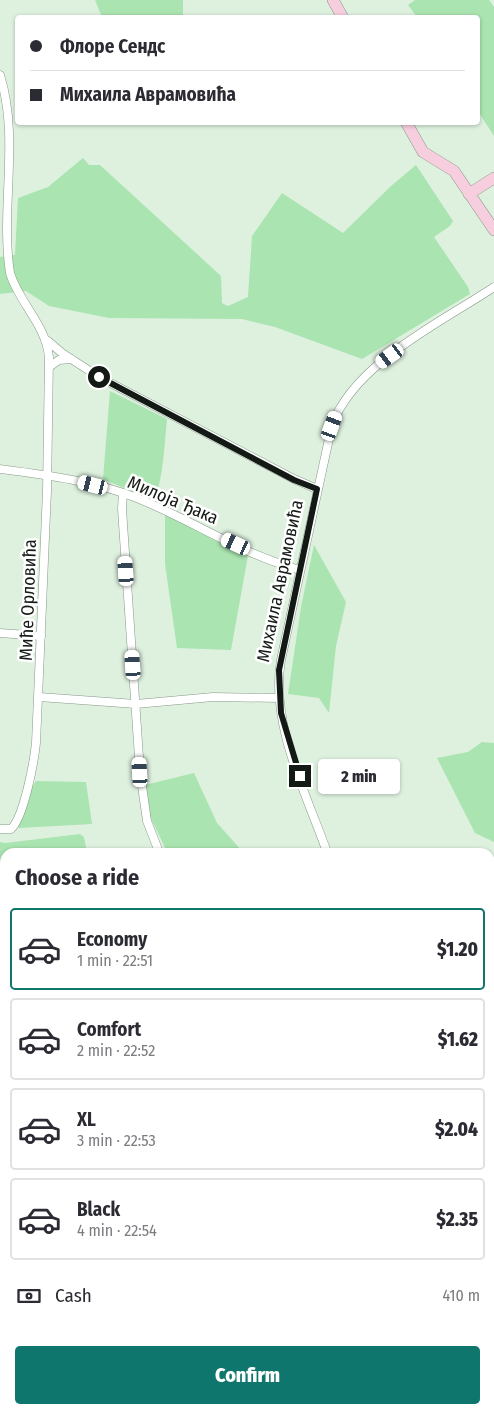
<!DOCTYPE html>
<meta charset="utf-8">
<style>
:root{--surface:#fff;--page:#f2f2f3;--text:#2b2b33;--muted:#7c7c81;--line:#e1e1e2;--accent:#0f766e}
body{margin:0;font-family:"Fira Sans Condensed",sans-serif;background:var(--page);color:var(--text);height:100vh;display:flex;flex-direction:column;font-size:19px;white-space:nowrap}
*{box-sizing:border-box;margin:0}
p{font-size:16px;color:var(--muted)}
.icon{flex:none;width:28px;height:28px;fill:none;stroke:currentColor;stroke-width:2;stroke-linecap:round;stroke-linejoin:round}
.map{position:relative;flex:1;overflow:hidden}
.details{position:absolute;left:0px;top:848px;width:495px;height:566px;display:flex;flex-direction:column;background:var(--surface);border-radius:15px 15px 0 0;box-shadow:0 1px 4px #0004}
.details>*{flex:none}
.top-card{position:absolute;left:15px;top:15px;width:465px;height:110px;border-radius:5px;box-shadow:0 1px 4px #0004;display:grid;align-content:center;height:110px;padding:0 15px;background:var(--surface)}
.end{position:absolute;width:22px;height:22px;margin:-11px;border:6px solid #131914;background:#fff;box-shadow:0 0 0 2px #fff}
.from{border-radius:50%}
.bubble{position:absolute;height:35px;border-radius:5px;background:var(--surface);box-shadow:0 1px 4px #0004;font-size:16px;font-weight:800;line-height:35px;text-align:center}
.car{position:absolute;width:15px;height:30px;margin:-15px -8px;border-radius:6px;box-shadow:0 0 4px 1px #0007;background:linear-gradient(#fff 24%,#345 0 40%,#fff 0 76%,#345 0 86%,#fff 0)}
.top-card b{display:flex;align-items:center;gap:18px;height:48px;font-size:19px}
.top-card b+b{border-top:1px solid var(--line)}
.top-card i{width:12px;height:12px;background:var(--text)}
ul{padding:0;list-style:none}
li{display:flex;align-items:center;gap:15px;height:82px;margin:0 10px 8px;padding:0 5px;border:2px solid var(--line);border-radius:5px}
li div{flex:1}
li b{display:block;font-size:19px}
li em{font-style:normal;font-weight:800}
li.active{border-color:var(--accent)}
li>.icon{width:45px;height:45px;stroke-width:1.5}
h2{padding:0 15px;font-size:22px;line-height:60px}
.pay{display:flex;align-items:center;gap:12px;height:55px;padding:0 15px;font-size:19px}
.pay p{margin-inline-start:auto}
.action{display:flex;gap:10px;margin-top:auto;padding:10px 15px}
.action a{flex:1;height:58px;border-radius:5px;background:var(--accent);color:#fff;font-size:20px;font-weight:800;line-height:58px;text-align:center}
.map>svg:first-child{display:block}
.green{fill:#aae4b0}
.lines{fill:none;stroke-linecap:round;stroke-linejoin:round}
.street-casing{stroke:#879888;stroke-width:9}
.secondary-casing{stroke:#879888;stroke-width:12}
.street{stroke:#fff;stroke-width:8}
.secondary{stroke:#f6cede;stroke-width:11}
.route{stroke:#131914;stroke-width:6}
.labels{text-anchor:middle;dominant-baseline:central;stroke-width:5;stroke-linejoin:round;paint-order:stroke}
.street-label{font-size:18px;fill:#131914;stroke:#fff}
</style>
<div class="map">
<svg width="494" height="1413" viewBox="0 0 494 1413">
<rect width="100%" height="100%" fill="#def1df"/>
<g class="green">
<path d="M95 0H183V17H102Z"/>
<path d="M415 0H489L494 7V136L478 111V18L417 17 408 5Z"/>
<path d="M83 158 89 165H100L221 276 222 303 228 306 248 297 252 236 282 193 343 233 391 186 416 165 453 221 450 226 434 237 468 287 470 294 362 359 275 327 242 319 109 318 49 306 26 291 0 294V257L15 255 18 198 48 187Z"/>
<path d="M110 391 167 419C164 447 164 475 154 501L103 479Z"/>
<path d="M165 510 249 550 231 650 177 648 165 564Z"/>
<path d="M314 545 346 602 336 646 329 713 319 698 288 694 301 607Z"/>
<path d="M482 742 494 743V842L475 833 437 758 468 752Z"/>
<path d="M194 773 217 823 243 852H167L150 816 145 785Z"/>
<path d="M36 781 86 782 92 824 19 828 17 825C25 812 27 793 36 781Z"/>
<path d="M80 834 84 837 87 852H5V1336L0 1334V842L5 843Z"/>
<path d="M490 1069 494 1076V1413H155L148 1409H490Z"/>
</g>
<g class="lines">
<g class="street-casing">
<g id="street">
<path d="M0 75C20 139 0 208 10 273 19 303 47 326 49 358L47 491 36 743C34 762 24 817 11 829H0"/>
<path d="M48 341 62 353 99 377 294 479 317 489"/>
<path d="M49 367 59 360 71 359"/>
<path d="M0 469C46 475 94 481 137 498 192 520 243 555 300 570"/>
<path d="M123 493 122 509 140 772 147 821 159 852"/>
<path d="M0 633 41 636"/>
<path d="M39 697 136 704 213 697 279 698"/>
<path d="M327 852C306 793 270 724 281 660L332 425C355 363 440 323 494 287"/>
</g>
</g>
<g class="secondary-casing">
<g id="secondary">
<path d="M333 0 343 18"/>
<path d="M406 122 423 152 454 171 494 230"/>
<path d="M469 194 494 178"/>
<path d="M0 1346 5 1348"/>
<path d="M114 1409 120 1413"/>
<path d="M130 1409 137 1413"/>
</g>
</g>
<use href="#street" class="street"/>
<use href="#secondary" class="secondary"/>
</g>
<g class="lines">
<path class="route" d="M99 377 294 480 317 489 279 670 281 713 300 776"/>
</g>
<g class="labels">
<g class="street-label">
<text transform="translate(173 500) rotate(23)">Милоја Ђака</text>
<text transform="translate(280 581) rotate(-78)">Михаила Аврамовића</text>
<text transform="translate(28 600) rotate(-88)">Миће Орловића</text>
</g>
</g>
</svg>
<i class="end from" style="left:99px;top:377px"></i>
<i class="end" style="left:300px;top:776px"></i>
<div class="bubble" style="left:318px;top:759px;width:82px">2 min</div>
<i class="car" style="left:390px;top:356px;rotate:234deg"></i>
<i class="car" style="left:332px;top:426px;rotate:20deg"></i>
<i class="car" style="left:93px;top:485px;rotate:284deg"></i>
<i class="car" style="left:236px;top:544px;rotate:295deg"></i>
<i class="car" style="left:126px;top:571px;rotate:356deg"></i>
<i class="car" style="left:133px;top:665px;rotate:356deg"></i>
<i class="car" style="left:140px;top:772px;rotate:357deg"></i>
<div class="top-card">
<b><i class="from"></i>Флоре Сендс</b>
<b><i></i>Михаила Аврамовића</b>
</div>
<section class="details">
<h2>Choose a ride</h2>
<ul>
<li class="active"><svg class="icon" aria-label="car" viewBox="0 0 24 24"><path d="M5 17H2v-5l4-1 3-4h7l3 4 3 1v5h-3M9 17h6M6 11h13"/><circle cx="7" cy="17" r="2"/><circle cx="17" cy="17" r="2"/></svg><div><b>Economy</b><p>1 min · 22:51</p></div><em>$1.20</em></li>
<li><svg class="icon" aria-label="car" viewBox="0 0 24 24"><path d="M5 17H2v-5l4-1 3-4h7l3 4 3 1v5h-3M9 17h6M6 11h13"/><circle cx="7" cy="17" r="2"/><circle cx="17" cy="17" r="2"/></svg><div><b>Comfort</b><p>2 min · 22:52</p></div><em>$1.62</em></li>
<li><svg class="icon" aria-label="car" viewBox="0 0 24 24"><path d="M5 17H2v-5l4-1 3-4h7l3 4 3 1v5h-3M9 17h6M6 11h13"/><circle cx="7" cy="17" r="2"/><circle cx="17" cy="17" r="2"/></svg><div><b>XL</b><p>3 min · 22:53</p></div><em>$2.04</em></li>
<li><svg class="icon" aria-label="car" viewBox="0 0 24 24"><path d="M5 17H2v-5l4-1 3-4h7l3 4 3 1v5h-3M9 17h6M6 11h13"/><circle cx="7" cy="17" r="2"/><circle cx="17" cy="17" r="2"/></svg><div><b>Black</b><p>4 min · 22:54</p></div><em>$2.35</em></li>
</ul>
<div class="pay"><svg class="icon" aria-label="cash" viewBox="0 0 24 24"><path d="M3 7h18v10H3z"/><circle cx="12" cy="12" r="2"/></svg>Cash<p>410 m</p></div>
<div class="action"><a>Confirm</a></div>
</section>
</div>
